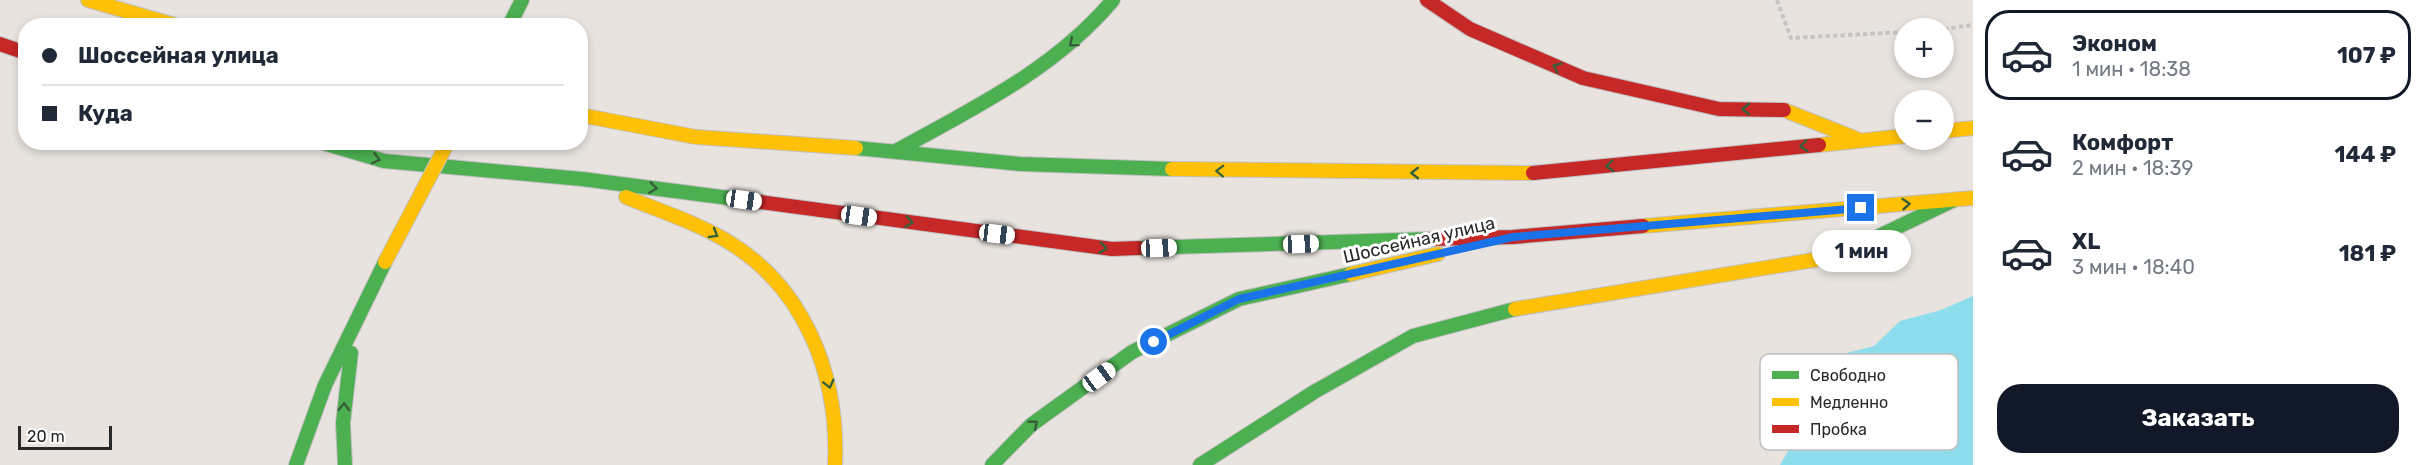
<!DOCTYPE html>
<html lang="ru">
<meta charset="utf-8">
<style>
:root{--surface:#fff;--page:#f6f6f7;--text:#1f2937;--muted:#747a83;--line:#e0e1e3;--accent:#111827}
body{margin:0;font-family:Rubik,sans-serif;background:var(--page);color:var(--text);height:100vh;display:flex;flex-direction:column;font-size:22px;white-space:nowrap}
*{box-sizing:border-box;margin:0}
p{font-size:20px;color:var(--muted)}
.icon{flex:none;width:33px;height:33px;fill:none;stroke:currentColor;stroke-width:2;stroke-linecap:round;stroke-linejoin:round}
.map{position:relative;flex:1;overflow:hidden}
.side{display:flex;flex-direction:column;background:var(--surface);width:450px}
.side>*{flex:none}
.top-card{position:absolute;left:18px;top:18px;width:570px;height:132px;border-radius:24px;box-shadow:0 3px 9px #0003;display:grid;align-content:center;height:132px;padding:0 24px;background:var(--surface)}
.controls{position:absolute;left:1894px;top:18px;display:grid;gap:12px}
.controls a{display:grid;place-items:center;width:60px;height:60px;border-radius:50%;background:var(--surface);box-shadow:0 3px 9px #0003;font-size:30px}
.scale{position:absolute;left:18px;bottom:15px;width:94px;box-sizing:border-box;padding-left:6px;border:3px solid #292929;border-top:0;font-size:16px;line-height:21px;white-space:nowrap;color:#292929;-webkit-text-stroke:4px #fff;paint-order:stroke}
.end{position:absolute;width:27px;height:27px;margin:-14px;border:8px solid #1a73e8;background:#fff;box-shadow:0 0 0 3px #fff}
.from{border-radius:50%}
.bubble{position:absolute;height:42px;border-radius:21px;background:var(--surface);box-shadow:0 3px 9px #0003;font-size:20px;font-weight:700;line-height:42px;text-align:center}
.car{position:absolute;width:18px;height:36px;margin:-18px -9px;border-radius:8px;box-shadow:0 0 4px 2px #0007;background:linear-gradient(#fff 24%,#345 0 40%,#fff 0 76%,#345 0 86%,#fff 0)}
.top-card b{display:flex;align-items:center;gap:21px;height:57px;font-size:22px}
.top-card b+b{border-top:2px solid var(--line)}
.top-card i{width:15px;height:15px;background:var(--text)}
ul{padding:10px 0 0;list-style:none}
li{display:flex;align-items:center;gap:18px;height:90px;margin:0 12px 9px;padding:0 12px;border:3px solid transparent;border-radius:24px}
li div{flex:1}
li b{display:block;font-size:22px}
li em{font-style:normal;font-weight:700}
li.selected{border-color:var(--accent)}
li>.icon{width:54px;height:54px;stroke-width:1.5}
.action{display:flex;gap:12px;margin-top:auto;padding:12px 24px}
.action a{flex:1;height:69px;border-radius:24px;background:var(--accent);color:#fff;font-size:24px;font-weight:700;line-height:69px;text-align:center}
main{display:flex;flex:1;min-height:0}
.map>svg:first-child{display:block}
.water{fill:#8edded}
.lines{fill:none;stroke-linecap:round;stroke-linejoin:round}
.fast-casing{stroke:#c1c0c0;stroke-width:16}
.slow-casing{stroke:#c1c0c0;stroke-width:16}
.jam-casing{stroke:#c1c0c0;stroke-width:16}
.path{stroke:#c6c5c5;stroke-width:4;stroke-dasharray:4.5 3;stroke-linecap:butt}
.fast{stroke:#4caf50;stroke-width:14}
.slow{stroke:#ffc107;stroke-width:14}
.jam{stroke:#c62828;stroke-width:14}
.slow-bridge-casing{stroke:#c4c2c0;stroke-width:16;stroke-linecap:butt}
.slow-bridge{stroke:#ffc107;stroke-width:14}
.oneway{stroke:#375f39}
.route{stroke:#1a73e8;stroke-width:8}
.labels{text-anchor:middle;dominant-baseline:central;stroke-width:6;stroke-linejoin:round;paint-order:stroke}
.street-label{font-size:18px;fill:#292929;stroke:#fff}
.key{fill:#fff;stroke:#bfbfbf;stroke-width:1.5}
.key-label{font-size:16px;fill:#292929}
</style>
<main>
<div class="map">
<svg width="1973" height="465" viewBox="0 0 1973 465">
<rect width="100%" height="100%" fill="#e8e3de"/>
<path class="water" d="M1973 296V465H1780L1797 436 1799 391 1815 361 1874 346 1900 321 1941 310Z"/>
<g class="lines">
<g class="fast-casing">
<g id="fast">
<path d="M509 26 522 0"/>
<path d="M320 142 384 161 582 179 760 202"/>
<path d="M856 148 1020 164 1172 169"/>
<path d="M896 151C974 108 1055 69 1113 0"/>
<path d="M1139 248 1430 239"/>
<path d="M1852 249 1954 200"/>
<path d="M296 465 325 385 385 262"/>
<path d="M345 465 343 423 351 353"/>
<path d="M992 465 1031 425 1132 352 1239 299 1351 274"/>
<path d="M1200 465 1314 392 1413 336 1515 309"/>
</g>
</g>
<g class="slow-casing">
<g id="slow">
<path d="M88 0 178 26"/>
<path d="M1784 110 1857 139"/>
<path d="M580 115 696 137 856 148"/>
<path d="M1944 131 1973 128"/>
<path d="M1819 145 1905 136"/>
<path d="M1172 169 1533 173"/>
<path d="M626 197C660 211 695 222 727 241 806 288 839 377 835 465"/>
<path d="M1643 226 1973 198"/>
<path d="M1351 274 1438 254"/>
<path d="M1515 309 1838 256 1852 249"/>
</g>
</g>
<g class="jam-casing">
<g id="jam">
<path d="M1427 0 1470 29 1583 78 1719 109 1784 110"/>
<path d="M0 44 26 53"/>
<path d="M1533 173 1819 145"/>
<path d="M760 202 1112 249 1139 248"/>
<path d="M1430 239 1513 237 1643 226"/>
</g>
</g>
<g class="path">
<path d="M1777 0 1791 38 1905 32"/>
<path d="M1944 29 1973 25"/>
</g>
<use href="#fast" class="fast"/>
<use href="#slow" class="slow"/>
<use href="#jam" class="jam"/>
<g class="slow-bridge-casing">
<path id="slow-bridge" d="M385 262 448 142"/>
</g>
<use href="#slow-bridge" class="slow-bridge"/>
</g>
<defs><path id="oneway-chevron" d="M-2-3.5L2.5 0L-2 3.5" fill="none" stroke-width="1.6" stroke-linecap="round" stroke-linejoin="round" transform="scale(1.5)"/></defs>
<g class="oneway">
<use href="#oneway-chevron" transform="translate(1073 43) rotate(140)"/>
<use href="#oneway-chevron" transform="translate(1557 67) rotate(-156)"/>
<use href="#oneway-chevron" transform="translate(1746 109) rotate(180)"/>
<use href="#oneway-chevron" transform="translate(1804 146) rotate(174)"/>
<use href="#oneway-chevron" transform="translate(376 159) rotate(15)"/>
<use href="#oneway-chevron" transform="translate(1610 166) rotate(174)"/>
<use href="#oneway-chevron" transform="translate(1220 171) rotate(-178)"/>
<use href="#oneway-chevron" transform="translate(1415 173) rotate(-180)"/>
<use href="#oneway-chevron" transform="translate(653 188) rotate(8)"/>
<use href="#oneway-chevron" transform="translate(1906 204) rotate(-5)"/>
<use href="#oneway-chevron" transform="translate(909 222) rotate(8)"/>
<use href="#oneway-chevron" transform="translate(714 234) rotate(30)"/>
<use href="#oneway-chevron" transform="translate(1103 248) rotate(7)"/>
<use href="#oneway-chevron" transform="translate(829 384) rotate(76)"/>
<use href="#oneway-chevron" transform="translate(344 407) rotate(-88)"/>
<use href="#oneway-chevron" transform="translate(1034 424) rotate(-39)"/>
</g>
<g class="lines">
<path class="route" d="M1154 342 1239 299 1513 237 1861 208"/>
</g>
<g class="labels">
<g class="street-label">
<text transform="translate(1419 240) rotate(-13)">Шоссейная улица</text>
</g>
</g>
<rect x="1760" y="354" width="198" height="96" rx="9" class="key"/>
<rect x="1772" y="371" width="27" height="8" fill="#4caf50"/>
<rect x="1772" y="398" width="27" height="8" fill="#ffc107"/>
<rect x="1772" y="425" width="27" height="8" fill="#c62828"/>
<g class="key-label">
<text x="1810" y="381">Свободно</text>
<text x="1810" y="408">Медленно</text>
<text x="1810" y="435">Пробка</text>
</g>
</svg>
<div class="controls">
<a>+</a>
<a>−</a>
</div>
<div class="scale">20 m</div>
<i class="end from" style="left:1154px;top:342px"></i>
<i class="end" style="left:1861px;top:208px"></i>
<div class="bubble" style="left:1812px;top:230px;width:99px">1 мин</div>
<i class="car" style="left:744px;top:200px;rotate:98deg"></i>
<i class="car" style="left:859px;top:216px;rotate:98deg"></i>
<i class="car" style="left:997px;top:234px;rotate:97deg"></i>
<i class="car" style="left:1301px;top:244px;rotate:88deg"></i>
<i class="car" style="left:1159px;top:248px;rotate:88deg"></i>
<i class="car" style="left:1099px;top:377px;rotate:54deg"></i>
<div class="top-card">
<b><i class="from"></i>Шоссейная улица</b>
<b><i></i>Куда</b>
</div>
</div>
<section class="side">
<ul>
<li class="selected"><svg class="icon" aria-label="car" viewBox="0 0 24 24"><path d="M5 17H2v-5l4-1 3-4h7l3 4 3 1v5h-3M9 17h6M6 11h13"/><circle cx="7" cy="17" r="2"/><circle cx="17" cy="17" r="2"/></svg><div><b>Эконом</b><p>1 мин · 18:38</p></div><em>107 ₽</em></li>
<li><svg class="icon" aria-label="car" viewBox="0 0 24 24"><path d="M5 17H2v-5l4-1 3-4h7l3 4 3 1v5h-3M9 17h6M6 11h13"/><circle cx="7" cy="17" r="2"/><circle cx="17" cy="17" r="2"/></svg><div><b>Комфорт</b><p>2 мин · 18:39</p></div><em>144 ₽</em></li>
<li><svg class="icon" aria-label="car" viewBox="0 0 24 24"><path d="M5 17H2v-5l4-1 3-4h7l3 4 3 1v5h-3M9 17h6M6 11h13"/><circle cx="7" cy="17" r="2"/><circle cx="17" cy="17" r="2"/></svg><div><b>XL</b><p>3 мин · 18:40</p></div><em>181 ₽</em></li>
</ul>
<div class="action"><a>Заказать</a></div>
</section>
</main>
